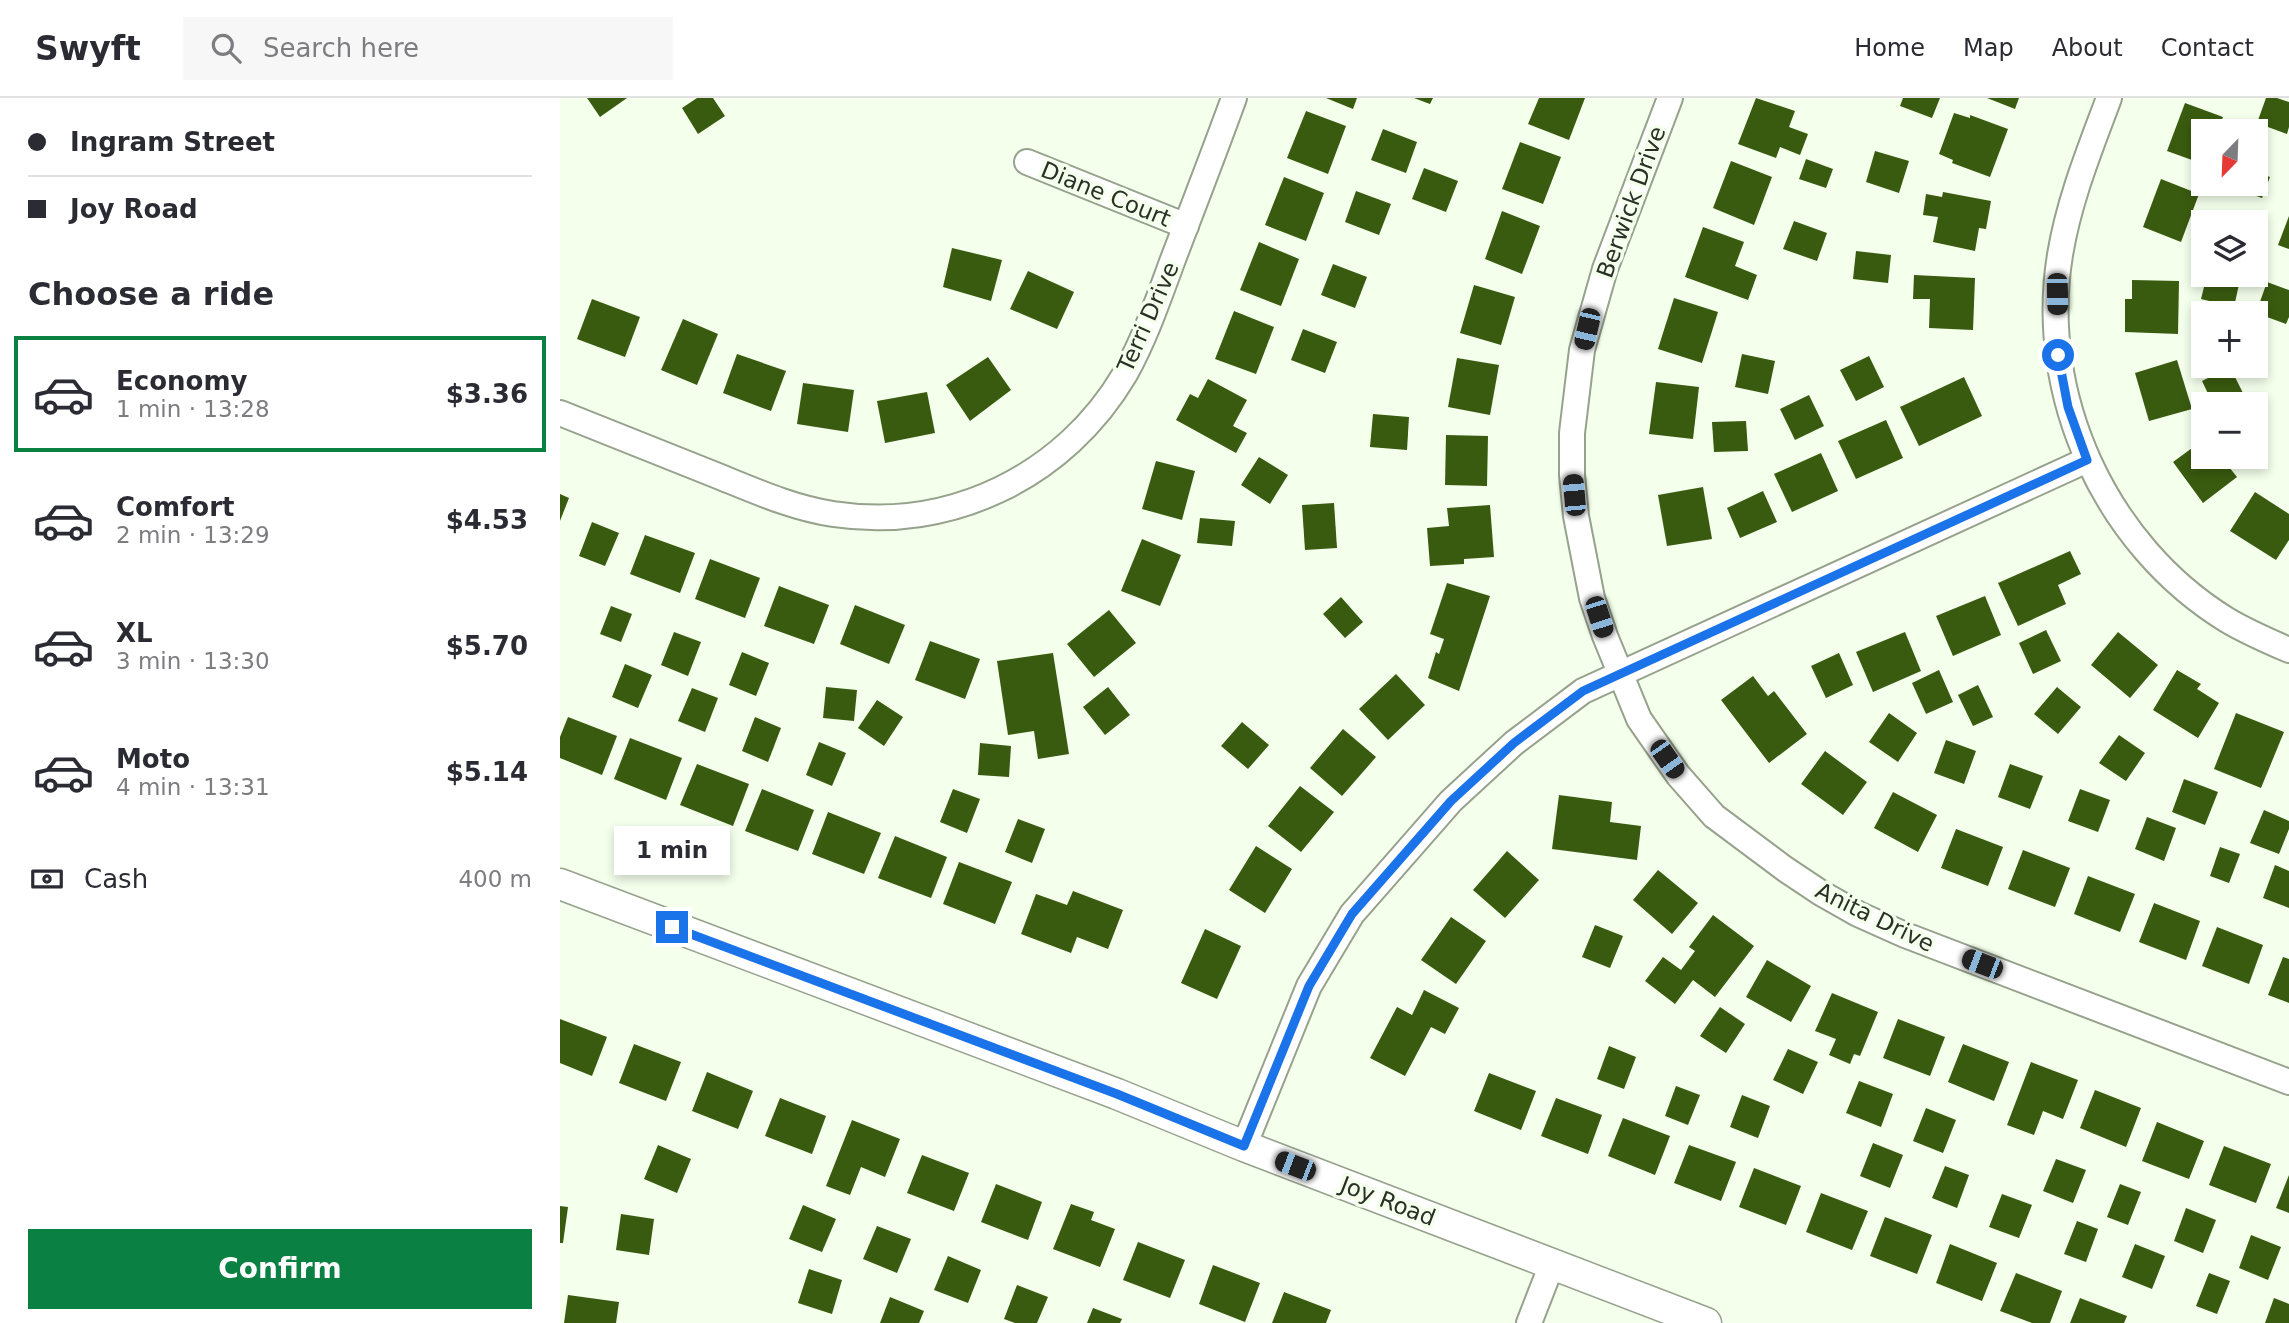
<!DOCTYPE html>
<meta charset="utf-8">
<style>
:root{--surface:#fff;--page:#f7f7f7;--text:#2b2b33;--muted:#7c7c81;--line:#e1e1e2;--accent:#0b8043}
body{margin:0;font-family:"DejaVu Sans",sans-serif;background:var(--page);color:var(--text);height:100vh;display:flex;flex-direction:column;font-size:26px;white-space:nowrap}
*{box-sizing:border-box;margin:0}
p{font-size:23px;color:var(--muted)}
.icon{flex:none;width:38px;height:38px;fill:none;stroke:currentColor;stroke-width:2;stroke-linecap:round;stroke-linejoin:round}
.map{position:relative;flex:1;overflow:hidden}
.panel{display:flex;flex-direction:column;background:var(--surface);width:560px}
.panel>*{flex:none}
.hud{display:grid;align-content:center;height:154px;padding:0 28px;background:var(--surface)}
.needle{width:46px;rotate:203deg}
.controls{position:absolute;left:1631px;top:21px;display:grid;gap:14px}
.controls a{display:grid;place-items:center;width:77px;height:77px;border-radius:0px;background:var(--surface);box-shadow:0 4px 10px #0003;font-size:35px}
.end{position:absolute;width:32px;height:32px;margin:-16px;border:9px solid #1a73e8;background:#fff;box-shadow:0 0 0 4px #fff}
.from{border-radius:50%}
.bubble{position:absolute;height:49px;border-radius:0px;background:var(--surface);box-shadow:0 4px 10px #0003;font-size:23px;font-weight:600;line-height:49px;text-align:center}
.car{position:absolute;width:21px;height:42px;margin:-21px -10px;border-radius:9px;box-shadow:0 0 5px 2px #0007;background:linear-gradient(#222 24%,#8ab4d8 0 40%,#222 0 76%,#8ab4d8 0 86%,#222 0)}
.hud b{display:flex;align-items:center;gap:24px;height:66px;font-size:26px}
.hud b+b{border-top:2px solid var(--line)}
.hud i{width:18px;height:18px;background:var(--text)}
ul{padding:0;list-style:none}
li{display:flex;align-items:center;gap:21px;height:116px;margin:0 14px 10px;padding:0 14px;border:4px solid transparent;border-radius:0px}
li div{flex:1}
li b{display:block;font-size:26px}
li em{font-style:normal;font-weight:600}
li.selected{border-color:var(--accent)}
li>.icon{width:63px;height:63px;stroke-width:1.5}
h2{padding:0 28px;font-size:32px;line-height:84px}
.pay{display:flex;align-items:center;gap:18px;height:77px;padding:0 28px;font-size:26px}
.pay p{margin-inline-start:auto}
.primary-button{display:flex;gap:14px;margin-top:auto;padding:14px 28px}
.primary-button a{flex:1;height:80px;border-radius:0px;background:var(--accent);color:#fff;font-size:28px;font-weight:600;line-height:80px;text-align:center}
header{display:flex;align-items:center;gap:42px;box-sizing:border-box;height:98px;padding:0 35px;background:var(--surface);border-bottom:2px solid var(--line)}
header strong{font-size:33px}
nav{display:flex;gap:38px;margin-inline-start:auto;font-size:24px}
.search{width:490px;height:63px;background:var(--page);display:flex;align-items:center;gap:18px;box-sizing:border-box;padding:0 24px;border-radius:0px;color:var(--muted);font-size:26px}
main{display:flex;flex:1;min-height:0}
.map>svg:first-child{display:block}
.building{fill:#395b0f}
.lines{fill:none;stroke-linecap:round;stroke-linejoin:round}
.minor-casing{stroke:#96a28c;stroke-width:28}
.tertiary-casing{stroke:#96a28c;stroke-width:33}
.minor{stroke:#fff;stroke-width:24}
.tertiary{stroke:#fff;stroke-width:30}
.route{stroke:#1a73e8;stroke-width:9}
.labels{text-anchor:middle;dominant-baseline:central;stroke-width:7;stroke-linejoin:round;paint-order:stroke}
.street-label{font-size:23px;fill:#2a2f27;stroke:#f4ffec}
</style>
<header>
<strong>Swyft</strong>
<div class="search"><svg class="icon" aria-label="search" viewBox="0 0 24 24"><circle cx="10" cy="10" r="6"/><path d="M15 15l6 6"/></svg>Search here</div>
<nav><a>Home</a><a>Map</a><a>About</a><a>Contact</a></nav>
</header>
<main>
<section class="panel">
<div class="hud">
<b><i class="from"></i>Ingram Street</b>
<b><i></i>Joy Road</b>
</div>
<h2>Choose a ride</h2>
<ul>
<li class="selected"><svg class="icon" aria-label="car" viewBox="0 0 24 24"><path d="M5 17H2v-5l4-1 3-4h7l3 4 3 1v5h-3M9 17h6M6 11h13"/><circle cx="7" cy="17" r="2"/><circle cx="17" cy="17" r="2"/></svg><div><b>Economy</b><p>1 min · 13:28</p></div><em>$3.36</em></li>
<li><svg class="icon" aria-label="car" viewBox="0 0 24 24"><path d="M5 17H2v-5l4-1 3-4h7l3 4 3 1v5h-3M9 17h6M6 11h13"/><circle cx="7" cy="17" r="2"/><circle cx="17" cy="17" r="2"/></svg><div><b>Comfort</b><p>2 min · 13:29</p></div><em>$4.53</em></li>
<li><svg class="icon" aria-label="car" viewBox="0 0 24 24"><path d="M5 17H2v-5l4-1 3-4h7l3 4 3 1v5h-3M9 17h6M6 11h13"/><circle cx="7" cy="17" r="2"/><circle cx="17" cy="17" r="2"/></svg><div><b>XL</b><p>3 min · 13:30</p></div><em>$5.70</em></li>
<li><svg class="icon" aria-label="car" viewBox="0 0 24 24"><path d="M5 17H2v-5l4-1 3-4h7l3 4 3 1v5h-3M9 17h6M6 11h13"/><circle cx="7" cy="17" r="2"/><circle cx="17" cy="17" r="2"/></svg><div><b>Moto</b><p>4 min · 13:31</p></div><em>$5.14</em></li>
</ul>
<div class="pay"><svg class="icon" aria-label="cash" viewBox="0 0 24 24"><path d="M3 7h18v10H3z"/><circle cx="12" cy="12" r="2"/></svg>Cash<p>400 m</p></div>
<div class="primary-button"><a>Confirm</a></div>
</section>
<div class="map">
<svg width="1729" height="1225" viewBox="0 0 1729 1225">
<rect width="100%" height="100%" fill="#f4ffec"/>
<g class="building">
<path d="M27 0H67L40 19Z"/>
<path d="M137 0H153L165 18 138 36 122 10Z"/>
<path d="M766 0H797L793 11Z"/>
<path d="M854 0H873L870 6Z"/>
<path d="M979 0H1025L1009 42 968 26Z"/>
<path d="M1196 0 1235 13 1229 29 1248 36 1240 57 1220 49 1216 60 1178 46Z"/>
<path d="M1343 0H1380L1372 20 1340 8Z"/>
<path d="M1427 0H1459L1455 11Z"/>
<path d="M1706 0H1717L1729 4V29L1727 36 1697 25Z"/>
<path d="M1625 5 1663 19 1657 33H1643V66L1607 53Z"/>
<path d="M746 13 786 28 768 76 727 60Z"/>
<path d="M1394 15 1410 20V17L1448 31 1430 79 1392 65 1393 62 1379 56Z"/>
<path d="M823 31 857 44 846 75 811 62Z"/>
<path d="M960 44 1001 59 983 106 942 91Z"/>
<path d="M1315 53 1349 63 1339 95 1306 84Z"/>
<path d="M1246 61 1273 71 1266 90 1239 81Z"/>
<path d="M1171 63 1212 79 1194 127 1153 110Z"/>
<path d="M864 70 898 83 886 114 852 101Z"/>
<path d="M1696 74 1710 79 1702 100 1674 90 1676 86H1696Z"/>
<path d="M724 79 764 95 746 143 705 127Z"/>
<path d="M1601 81 1639 96 1621 144 1583 129Z"/>
<path d="M796 93 831 106 819 137 785 124Z"/>
<path d="M1383 94 1431 103 1426 131 1419 130 1415 153 1373 144 1378 119 1363 117 1366 96 1382 99Z"/>
<path d="M942 113 980 128 962 176 925 161Z"/>
<path d="M1729 118V151L1718 147Z"/>
<path d="M1234 123 1267 135 1257 163 1223 151Z"/>
<path d="M1143 129 1184 144 1175 168 1197 177 1188 202 1125 179Z"/>
<path d="M699 144 739 161 721 208 680 192Z"/>
<path d="M392 150 442 162 431 203 383 189Z"/>
<path d="M1296 153 1331 157 1328 185 1293 181Z"/>
<path d="M773 166 807 179 795 210 761 197Z"/>
<path d="M468 173 514 194 497 231 450 211Z"/>
<path d="M1354 177 1415 180 1413 232 1369 230 1370 201H1353Z"/>
<path d="M1647 177H1681L1674 209 1641 201Z"/>
<path d="M1572 182 1619 183 1618 236 1565 234V201H1572Z"/>
<path d="M1707 184 1729 192V219L1726 226 1696 215Z"/>
<path d="M914 187 955 199 941 247 900 235Z"/>
<path d="M1114 200 1158 214 1142 265 1098 251Z"/>
<path d="M32 201 80 219 65 259 17 241Z"/>
<path d="M674 213 714 229 696 276 655 261Z"/>
<path d="M123 221 158 236 137 287 101 272Z"/>
<path d="M743 231 777 244 765 275 731 262Z"/>
<path d="M177 256 226 273 211 313 163 295Z"/>
<path d="M1182 256 1215 263 1208 296 1175 289Z"/>
<path d="M1309 258 1324 289 1296 303 1280 272Z"/>
<path d="M428 259 451 292 410 323 386 287Z"/>
<path d="M897 260 939 267 930 317 888 309Z"/>
<path d="M1617 262 1632 311 1589 323 1575 275Z"/>
<path d="M1670 269 1684 297 1666 306H1653L1642 283Z"/>
<path d="M1404 279 1422 318 1359 348 1340 309Z"/>
<path d="M648 281 687 302 673 328 687 335 676 355 616 322 630 296 638 300Z"/>
<path d="M1096 284 1139 289 1133 341 1089 336Z"/>
<path d="M243 285 294 292 288 334 237 326Z"/>
<path d="M367 294 375 335 325 345 317 303Z"/>
<path d="M1249 297 1264 328 1235 342 1220 311Z"/>
<path d="M813 316 849 319 847 352 810 349Z"/>
<path d="M1326 322 1343 360 1296 381 1278 343Z"/>
<path d="M1186 323 1188 353 1154 354 1152 324Z"/>
<path d="M886 337 928 338 927 388 885 387Z"/>
<path d="M1643 342V359H1661L1677 379 1643 405 1613 364Z"/>
<path d="M1261 355 1278 393 1232 414 1214 376Z"/>
<path d="M699 359 728 377 710 406 681 387Z"/>
<path d="M596 363 635 373 622 422 582 411Z"/>
<path d="M1143 389 1152 441 1107 448 1098 397Z"/>
<path d="M1203 393 1217 424 1180 440 1167 410Z"/>
<path d="M1695 394 1729 416V442L1716 462 1670 433Z"/>
<path d="M0 396 9 400 0 423Z"/>
<path d="M774 405 777 450 745 452 742 407Z"/>
<path d="M930 407 934 459 904 461V466L870 468 867 430 889 428 887 410Z"/>
<path d="M640 420 675 423 672 448 637 445Z"/>
<path d="M32 424 59 435 45 468 19 458Z"/>
<path d="M85 437 135 455 120 495 70 476Z"/>
<path d="M582 441 621 457 600 508 561 493Z"/>
<path d="M1510 453 1521 476 1498 487 1506 506 1458 528 1438 485Z"/>
<path d="M150 461 200 480 185 520 135 501Z"/>
<path d="M887 485 930 498 899 593 868 580 876 554 879 556 884 541 870 536Z"/>
<path d="M219 488 269 507 254 546 204 528Z"/>
<path d="M1425 498 1441 537 1393 558 1376 518Z"/>
<path d="M781 499 803 524 785 540 763 516Z"/>
<path d="M295 507 345 527 329 566 280 546Z"/>
<path d="M51 508 72 516 61 544 40 536Z"/>
<path d="M549 512 576 545 534 579 507 546Z"/>
<path d="M1486 532 1501 563 1473 576 1459 545Z"/>
<path d="M114 534 141 544 128 578 101 567Z"/>
<path d="M1345 534 1361 573 1313 594 1296 554Z"/>
<path d="M1558 534 1598 567 1570 600 1531 567Z"/>
<path d="M370 543 420 561 405 601 355 582Z"/>
<path d="M182 554 209 565 196 598 169 587Z"/>
<path d="M493 555 509 656 478 661 474 633 448 637 437 563Z"/>
<path d="M1279 555 1293 587 1266 600 1251 568Z"/>
<path d="M65 566 92 577 78 610 52 599Z"/>
<path d="M1379 572 1393 604 1366 616 1352 585Z"/>
<path d="M1617 572 1641 586 1637 591 1659 605 1638 640 1593 612Z"/>
<path d="M836 576 865 607 828 642 799 611Z"/>
<path d="M1193 578 1208 598 1214 593 1247 636 1209 665 1161 602Z"/>
<path d="M1418 587 1433 619 1413 628 1398 597Z"/>
<path d="M266 589 297 592 294 623 263 620Z"/>
<path d="M548 589 570 617 545 637 523 609Z"/>
<path d="M1497 589 1521 609 1498 636 1474 616Z"/>
<path d="M132 590 158 600 145 634 118 623Z"/>
<path d="M317 602 343 619 324 648 298 630Z"/>
<path d="M1329 615 1357 635 1338 664 1309 644Z"/>
<path d="M1676 615 1724 634 1701 690 1654 671Z"/>
<path d="M8 619 57 638 42 677 0 660V639Z"/>
<path d="M195 619 221 630 208 664 182 653Z"/>
<path d="M682 624 709 647 688 671 661 648Z"/>
<path d="M783 631 816 659 782 698 750 670Z"/>
<path d="M1559 637 1585 655 1566 683 1539 665Z"/>
<path d="M70 640 122 660 106 702 54 681Z"/>
<path d="M1386 642 1416 653 1404 686 1374 675Z"/>
<path d="M259 644 286 655 272 688 246 677Z"/>
<path d="M420 645 451 648 449 679 418 677Z"/>
<path d="M1265 653 1307 684 1283 717 1241 686Z"/>
<path d="M137 666 189 686 173 728 120 707Z"/>
<path d="M1450 666 1483 678 1470 711 1438 699Z"/>
<path d="M1624 681 1658 694 1645 727 1612 714Z"/>
<path d="M740 688 774 714 741 754 708 728Z"/>
<path d="M202 691 254 712 238 753 185 733Z"/>
<path d="M393 691 420 701 407 735 380 724Z"/>
<path d="M1520 691 1550 702 1538 734 1508 723Z"/>
<path d="M1333 694 1377 717 1358 754 1314 730Z"/>
<path d="M999 697 1052 704 1050 724 1081 728 1077 762 992 751Z"/>
<path d="M1704 712 1729 723V731L1719 756 1690 745Z"/>
<path d="M268 714 321 735 304 776 252 756Z"/>
<path d="M1587 719 1616 730 1604 763 1575 751Z"/>
<path d="M458 721 485 731 472 765 445 754Z"/>
<path d="M1396 731 1443 749 1428 788 1381 770Z"/>
<path d="M335 738 387 759 371 800 318 780Z"/>
<path d="M696 748 732 771 705 815 669 792Z"/>
<path d="M1660 749 1680 756 1669 785 1650 778Z"/>
<path d="M1463 752 1510 770 1495 809 1448 791Z"/>
<path d="M947 753 979 782 945 820 913 792Z"/>
<path d="M399 764 452 784 435 826 383 806Z"/>
<path d="M1715 767 1729 773V810L1703 800Z"/>
<path d="M1098 772 1138 805 1112 836 1073 802Z"/>
<path d="M1528 778 1575 796 1560 834 1514 816Z"/>
<path d="M513 793 563 812 548 851 517 839 511 855 461 836 476 796 507 807Z"/>
<path d="M1594 805 1640 823 1626 862 1579 844Z"/>
<path d="M1153 817 1194 848 1155 899 1133 882 1115 906 1085 883 1103 859 1121 872 1135 853 1129 849Z"/>
<path d="M891 819 926 843 896 886 861 862Z"/>
<path d="M1035 827 1063 838 1050 870 1022 859Z"/>
<path d="M1657 829 1703 847 1689 886 1642 868Z"/>
<path d="M645 831 681 848 657 901 621 885Z"/>
<path d="M1723 859 1729 861V905L1708 897Z"/>
<path d="M1207 862 1251 888 1231 924 1186 899Z"/>
<path d="M864 892 899 910 885 936 871 929 845 978 810 960 837 909 852 917Z"/>
<path d="M1272 895 1318 914 1300 958 1294 956 1290 966 1269 957 1276 941 1255 933Z"/>
<path d="M1160 909 1185 926 1166 955 1140 938Z"/>
<path d="M0 921 47 939 32 978 0 965Z"/>
<path d="M1338 921 1385 939 1370 978 1323 960Z"/>
<path d="M74 946 121 964 106 1003 59 985Z"/>
<path d="M1403 946 1449 964 1434 1003 1388 984Z"/>
<path d="M1049 948 1076 959 1064 991 1037 981Z"/>
<path d="M1228 951 1258 964 1243 996 1213 982Z"/>
<path d="M1471 964 1518 982 1503 1021 1483 1013 1474 1037 1447 1027Z"/>
<path d="M147 974 193 993 178 1031 132 1013Z"/>
<path d="M929 975 976 993 961 1032 914 1013Z"/>
<path d="M1299 983 1333 996 1321 1029 1286 1015Z"/>
<path d="M1116 988 1140 997 1128 1027 1105 1018Z"/>
<path d="M1535 992 1581 1010 1566 1049 1520 1030Z"/>
<path d="M1182 997 1210 1008 1198 1040 1170 1029Z"/>
<path d="M220 1000 266 1018 252 1056 205 1038Z"/>
<path d="M996 1000 1042 1017 1028 1056 981 1038Z"/>
<path d="M1366 1010 1396 1022 1383 1055 1353 1043Z"/>
<path d="M1063 1020 1110 1038 1095 1077 1048 1058Z"/>
<path d="M292 1022 340 1041 325 1079 301 1069 290 1097 266 1088Z"/>
<path d="M1597 1024 1644 1043 1629 1081 1582 1063Z"/>
<path d="M1313 1045 1343 1057 1330 1090 1300 1078Z"/>
<path d="M98 1047 131 1061 117 1095 84 1081Z"/>
<path d="M1129 1047 1176 1064 1161 1103 1114 1085Z"/>
<path d="M1664 1048 1711 1066 1696 1105 1649 1087Z"/>
<path d="M362 1057 409 1075 394 1113 347 1095Z"/>
<path d="M1496 1061 1526 1072 1513 1105 1483 1093Z"/>
<path d="M1385 1068 1409 1077 1397 1110 1372 1100Z"/>
<path d="M1194 1070 1241 1088 1226 1127 1179 1109Z"/>
<path d="M1729 1077V1115L1716 1110Z"/>
<path d="M436 1086 482 1104 468 1142 421 1124Z"/>
<path d="M1560 1086 1581 1094 1568 1127 1547 1119Z"/>
<path d="M1261 1095 1308 1113 1292 1152 1246 1134Z"/>
<path d="M1442 1096 1472 1107 1459 1140 1429 1129Z"/>
<path d="M511 1106 534 1114 531 1122 555 1131 540 1169 493 1151Z"/>
<path d="M243 1107 276 1121 262 1154 229 1141Z"/>
<path d="M0 1108 8 1109 3 1145H0Z"/>
<path d="M1626 1110 1656 1122 1643 1155 1614 1143Z"/>
<path d="M61 1116 94 1121 89 1157 56 1152Z"/>
<path d="M1325 1119 1372 1137 1357 1176 1310 1158Z"/>
<path d="M1517 1123 1538 1131 1526 1164 1504 1156Z"/>
<path d="M317 1128 351 1141 337 1175 303 1161Z"/>
<path d="M1691 1137 1721 1149 1708 1182 1679 1170Z"/>
<path d="M578 1144 625 1162 610 1200 563 1182Z"/>
<path d="M1390 1146 1437 1165 1422 1203 1376 1185Z"/>
<path d="M1575 1146 1605 1158 1592 1191 1562 1179Z"/>
<path d="M388 1158 421 1172 408 1205 374 1192Z"/>
<path d="M653 1167 700 1185 685 1224 639 1206Z"/>
<path d="M249 1171 282 1182 272 1216 238 1205Z"/>
<path d="M1456 1175 1502 1193 1490 1225H1472L1440 1213Z"/>
<path d="M1649 1175 1670 1183 1657 1216 1636 1208Z"/>
<path d="M457 1187 488 1199 477 1225H455L444 1221Z"/>
<path d="M724 1194 771 1212 766 1225H712Z"/>
<path d="M8 1197 59 1204 56 1225H4Z"/>
<path d="M330 1199 364 1213 359 1225H320Z"/>
<path d="M1520 1200 1567 1218 1564 1225H1510Z"/>
<path d="M1714 1200 1729 1206V1225H1705Z"/>
<path d="M533 1210 562 1221 560 1225H527Z"/>
</g>
<g class="lines">
<g class="minor-casing">
<g id="minor">
<path d="M1110 0 1045 171 1022 252 1012 335V377L1016 418 1032 500 1045 538 1079 621 1118 677 1154 718 1225 771 1261 795 1298 816 1345 837 1729 984"/>
<path d="M1549 0C1530 51 1509 102 1500 157 1477 297 1545 447 1667 522 1687 534 1708 543 1729 552"/>
<path d="M467 64 626 128"/>
<path d="M0 315C53 336 105 357 158 378 195 393 233 410 273 416 391 434 505 378 565 276 585 240 598 202 612 164 633 109 654 55 674 0"/>
<path d="M684 1048 749 888 792 816 891 703 954 645 1023 593 1527 362"/>
<path d="M969 1225 992 1166"/>
</g>
</g>
<g class="tertiary-casing">
<path id="tertiary" d="M0 786 557 996 684 1048 1146 1225"/>
</g>
<use href="#minor" class="minor"/>
<use href="#tertiary" class="tertiary"/>
</g>
<g class="lines">
<path class="route" d="M112 829 557 996 684 1048 749 888 792 816 891 703 954 645 1023 593 1527 362 1508 309 1498 257"/>
</g>
<g class="labels">
<g class="street-label">
<text transform="translate(546 96) rotate(22)">Diane Court</text>
<text transform="translate(1071 104) rotate(-70)">Berwick Drive</text>
<text transform="translate(588 219) rotate(-66)">Terri Drive</text>
<text transform="translate(1315 819) rotate(26)">Anita Drive</text>
<text transform="translate(828 1103) rotate(21)">Joy Road</text>
</g>
</g>
</svg>
<div class="controls">
<a><svg class="needle" viewBox="-14 -14 28 28"><path d="M0-13l5 13h-10z" fill="#e53935"/><path d="M0 13l5-13h-10z" fill="#7c7c81"/></svg></a>
<a><svg class="icon" aria-label="layers" viewBox="0 0 24 24"><path d="M12 4l9 5-9 5-9-5zM3 14l9 5 9-5"/></svg></a>
<a>+</a>
<a>−</a>
</div>
<i class="end from" style="left:1498px;top:257px"></i>
<i class="end" style="left:112px;top:829px"></i>
<div class="bubble" style="left:54px;top:728px;width:116px">1 min</div>
<i class="car" style="left:1497px;top:196px;rotate:179deg"></i>
<i class="car" style="left:1027px;top:231px;rotate:193deg"></i>
<i class="car" style="left:1014px;top:397px;rotate:355deg"></i>
<i class="car" style="left:1039px;top:519px;rotate:162deg"></i>
<i class="car" style="left:1107px;top:661px;rotate:145deg"></i>
<i class="car" style="left:1422px;top:866px;rotate:291deg"></i>
<i class="car" style="left:735px;top:1068px;rotate:291deg"></i>
</div>
</main>
